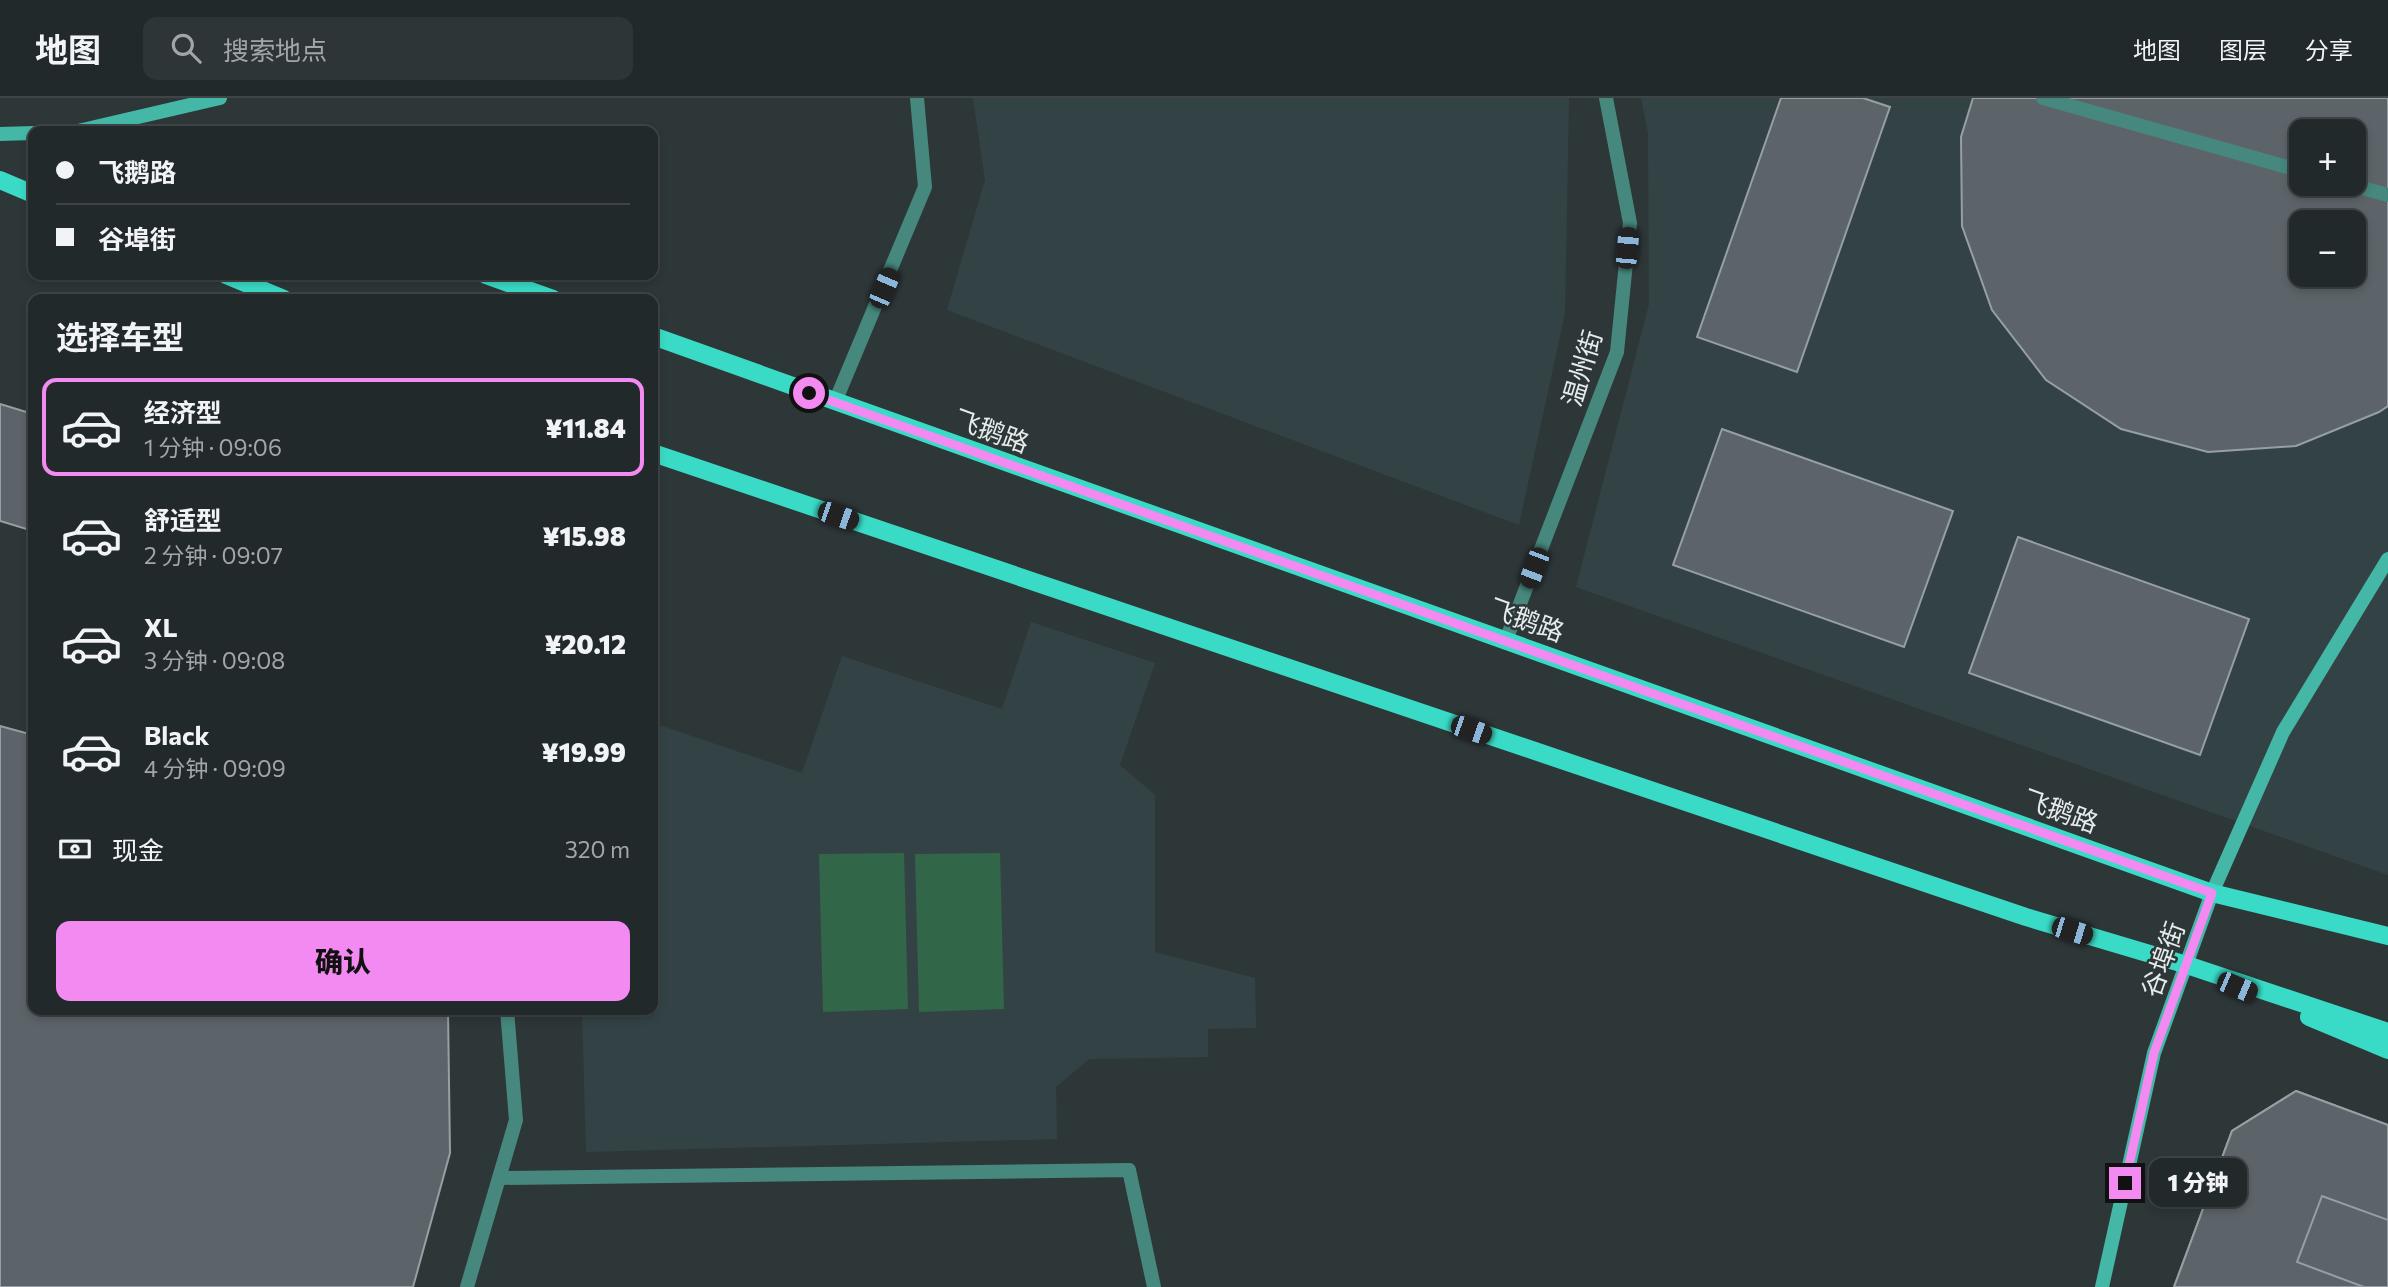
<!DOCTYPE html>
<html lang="zh">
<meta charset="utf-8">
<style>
:root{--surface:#22292a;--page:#2e3536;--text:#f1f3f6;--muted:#a2a6a8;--line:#3f4547;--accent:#f28af2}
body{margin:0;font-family:Commissioner,"Noto Sans SC",sans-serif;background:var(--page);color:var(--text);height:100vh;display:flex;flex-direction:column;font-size:26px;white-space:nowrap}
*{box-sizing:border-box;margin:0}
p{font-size:23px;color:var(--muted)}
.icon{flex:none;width:38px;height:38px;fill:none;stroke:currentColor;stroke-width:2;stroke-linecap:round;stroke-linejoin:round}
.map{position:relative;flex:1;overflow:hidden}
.sheet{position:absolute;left:28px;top:196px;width:630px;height:721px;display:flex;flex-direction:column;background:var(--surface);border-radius:14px;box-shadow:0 4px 10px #0003,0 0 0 2px var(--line)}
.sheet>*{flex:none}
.guide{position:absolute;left:28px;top:28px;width:630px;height:154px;border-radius:14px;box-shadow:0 4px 10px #0003,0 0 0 2px var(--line);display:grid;align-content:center;height:154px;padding:0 28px;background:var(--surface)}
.tools{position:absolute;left:2289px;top:21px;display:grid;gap:14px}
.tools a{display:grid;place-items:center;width:77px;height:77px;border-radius:14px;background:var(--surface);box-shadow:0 4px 10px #0003,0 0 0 2px var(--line);font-size:35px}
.end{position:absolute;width:32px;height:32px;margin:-16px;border:9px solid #f28af2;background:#111;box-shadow:0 0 0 4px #111}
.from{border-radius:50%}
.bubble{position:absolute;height:49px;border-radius:14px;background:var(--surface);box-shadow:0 4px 10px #0003,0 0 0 2px var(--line);font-size:23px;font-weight:800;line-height:49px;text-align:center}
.car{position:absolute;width:21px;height:42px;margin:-21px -10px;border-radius:9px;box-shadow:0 0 5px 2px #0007;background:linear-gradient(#222 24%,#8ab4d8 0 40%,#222 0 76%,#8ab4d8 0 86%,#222 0)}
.guide b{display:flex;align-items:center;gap:24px;height:66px;font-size:26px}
.guide b+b{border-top:2px solid var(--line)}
.guide i{width:18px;height:18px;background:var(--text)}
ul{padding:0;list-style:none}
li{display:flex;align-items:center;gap:21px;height:98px;margin:0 14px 10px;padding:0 14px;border:4px solid transparent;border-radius:14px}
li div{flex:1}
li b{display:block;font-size:26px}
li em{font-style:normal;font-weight:800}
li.selected{border-color:var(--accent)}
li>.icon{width:63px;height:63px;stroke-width:1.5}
h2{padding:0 28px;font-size:32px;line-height:84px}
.pay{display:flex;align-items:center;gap:18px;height:77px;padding:0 28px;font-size:26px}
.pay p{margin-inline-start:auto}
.button{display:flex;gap:14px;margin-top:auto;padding:14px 28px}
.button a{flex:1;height:80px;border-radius:14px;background:var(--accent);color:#111;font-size:28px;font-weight:800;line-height:80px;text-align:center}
header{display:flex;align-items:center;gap:42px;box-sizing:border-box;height:98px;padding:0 35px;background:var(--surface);border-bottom:2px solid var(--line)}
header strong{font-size:33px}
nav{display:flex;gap:38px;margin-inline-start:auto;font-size:24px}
.search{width:490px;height:63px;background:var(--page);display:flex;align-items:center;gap:18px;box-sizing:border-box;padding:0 24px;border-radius:14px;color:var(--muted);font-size:26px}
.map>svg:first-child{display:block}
.built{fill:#334345;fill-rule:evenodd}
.green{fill:#326649}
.building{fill:#5c6469;stroke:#969fa3;stroke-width:2;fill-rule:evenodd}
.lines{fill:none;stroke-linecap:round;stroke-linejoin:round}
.lane{stroke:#46887d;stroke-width:14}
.street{stroke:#46887d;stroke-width:14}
.secondary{stroke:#44b7a6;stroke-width:14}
.primary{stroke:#3adbc6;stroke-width:18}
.route{stroke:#f28af2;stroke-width:9}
.labels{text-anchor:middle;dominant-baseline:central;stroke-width:5;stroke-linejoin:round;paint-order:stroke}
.street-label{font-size:26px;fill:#e6ebec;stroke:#2e3738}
</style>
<header>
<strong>地图</strong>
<div class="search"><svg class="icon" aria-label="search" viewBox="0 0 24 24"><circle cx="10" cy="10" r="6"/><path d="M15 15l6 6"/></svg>搜索地点</div>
<nav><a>地图</a><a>图层</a><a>分享</a></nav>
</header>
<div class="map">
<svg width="2388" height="1189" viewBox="0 0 2388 1189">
<rect width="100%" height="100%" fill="#2e3738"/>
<g class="built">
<path d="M973 0H1569L1565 215 1519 427 947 212 985 82Z"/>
<path d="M1641 0H2388V777L1576 489 1649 206 1648 35ZM2301 33H2354V86H2301ZM2301 124H2354V177H2301Z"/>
<path d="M1031 524 1155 565 1120 667 1155 697V854L1255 880 1256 930 1208 931V959L1089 961 1056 989 1057 1041 586 1054 582 912H653V625L802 675 842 558 1002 611Z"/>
</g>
<g class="green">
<path d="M904 755 908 911 823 914 819 756Z"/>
<path d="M1000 755 1004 911 919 914 915 756Z"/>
</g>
<g class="building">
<path d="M1781 0H1863L1890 9 1797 274 1697 239Z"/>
<path d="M1973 0H2388V308L2379 314 2296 348 2208 354 2121 331 2046 282 1992 212 1962 128 1961 39ZM2301 33H2354V86H2301ZM2301 124H2354V177H2301Z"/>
<path d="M0 306 33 316V433L0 423Z"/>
<path d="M1722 331 1953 413 1904 549 1673 467Z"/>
<path d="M2018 439 2249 521 2200 657 1969 575Z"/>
<path d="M0 628 33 637V912H448L450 1055 413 1189H0Z"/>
<path d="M2296 993 2388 1027V1189H2174L2232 1033Z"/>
<path d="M2296 993 2388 1027V1122L2322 1098 2297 1164 2364 1189H2174L2232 1033Z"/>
</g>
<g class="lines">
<path class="lane" d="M835 304 925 89 917 0"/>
<g class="street">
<path d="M2043 0 2301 73"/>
<path d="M2347 86 2388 97"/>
<path d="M1506 542 1617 254 1630 125 1606 0"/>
<path d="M499 1080 1129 1072 1154 1189"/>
<path d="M467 1189 516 1022 507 912"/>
</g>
<g class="secondary">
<path d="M65 33H78L220 0"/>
<path d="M0 36 33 35"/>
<path d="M2102 1189 2154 955 2212 795 2283 634 2388 461"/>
</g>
<g class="primary">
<path d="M0 82 33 96"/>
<path d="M226 177 284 201"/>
<path d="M486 177 553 201"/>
<path d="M653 238 2212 795 2388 838"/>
<path d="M653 355 2026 819 2187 867 2388 934"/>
<path d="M2309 919 2388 952"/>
</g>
</g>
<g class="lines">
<path class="route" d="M809 295 2212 795 2154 955 2125 1085"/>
</g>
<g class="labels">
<g class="street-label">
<text transform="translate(1581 270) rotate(-73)">温州街</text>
<text transform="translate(992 332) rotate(20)">飞鹅路</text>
<text transform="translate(1527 521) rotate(20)">飞鹅路</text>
<text transform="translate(2061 712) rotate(20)">飞鹅路</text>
<text transform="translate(2162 861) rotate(-70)">谷埠街</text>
</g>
</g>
</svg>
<div class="tools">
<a>+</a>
<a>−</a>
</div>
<i class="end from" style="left:809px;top:295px"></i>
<i class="end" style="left:2125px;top:1085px"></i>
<div class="bubble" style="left:2149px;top:1060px;width:98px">1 分钟</div>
<i class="car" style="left:1627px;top:150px;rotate:5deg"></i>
<i class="car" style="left:884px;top:190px;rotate:23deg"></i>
<i class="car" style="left:838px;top:418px;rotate:109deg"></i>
<i class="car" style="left:1534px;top:470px;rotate:201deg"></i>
<i class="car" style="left:1471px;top:632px;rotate:109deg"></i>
<i class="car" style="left:2072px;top:833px;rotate:107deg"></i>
<i class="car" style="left:2237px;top:889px;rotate:113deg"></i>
<div class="guide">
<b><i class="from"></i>飞鹅路</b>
<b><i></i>谷埠街</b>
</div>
<section class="sheet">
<h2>选择车型</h2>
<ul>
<li class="selected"><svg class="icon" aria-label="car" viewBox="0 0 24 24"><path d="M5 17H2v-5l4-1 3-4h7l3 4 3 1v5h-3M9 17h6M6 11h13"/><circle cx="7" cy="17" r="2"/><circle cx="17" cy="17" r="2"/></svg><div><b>经济型</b><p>1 分钟 · 09:06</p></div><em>¥11.84</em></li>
<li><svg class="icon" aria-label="car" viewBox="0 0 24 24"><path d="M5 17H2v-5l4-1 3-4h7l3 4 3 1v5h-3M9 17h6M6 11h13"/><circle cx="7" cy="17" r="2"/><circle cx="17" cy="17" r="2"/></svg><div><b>舒适型</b><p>2 分钟 · 09:07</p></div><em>¥15.98</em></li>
<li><svg class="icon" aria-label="car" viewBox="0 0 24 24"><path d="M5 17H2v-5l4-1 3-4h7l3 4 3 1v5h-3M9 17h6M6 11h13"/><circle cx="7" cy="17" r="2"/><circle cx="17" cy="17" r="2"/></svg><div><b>XL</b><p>3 分钟 · 09:08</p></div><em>¥20.12</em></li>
<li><svg class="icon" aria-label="car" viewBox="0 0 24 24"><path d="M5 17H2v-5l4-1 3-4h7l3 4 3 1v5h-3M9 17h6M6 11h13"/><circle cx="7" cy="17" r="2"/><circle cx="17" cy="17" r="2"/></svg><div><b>Black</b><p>4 分钟 · 09:09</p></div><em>¥19.99</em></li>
</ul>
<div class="pay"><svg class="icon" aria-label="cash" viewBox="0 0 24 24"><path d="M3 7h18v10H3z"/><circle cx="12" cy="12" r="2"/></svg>现金<p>320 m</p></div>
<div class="button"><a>确认</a></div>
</section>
</div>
